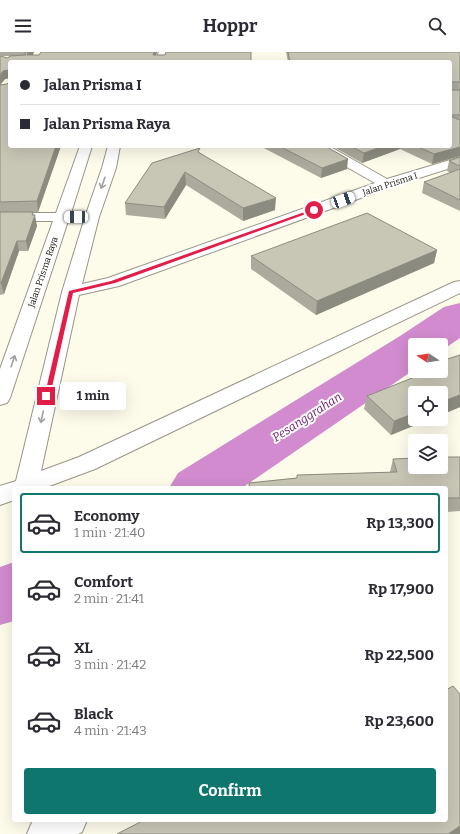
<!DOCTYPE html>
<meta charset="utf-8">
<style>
:root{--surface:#fff;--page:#f2f2f3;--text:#2b2b33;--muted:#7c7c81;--line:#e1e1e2;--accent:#0f766e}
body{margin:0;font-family:Bitter,serif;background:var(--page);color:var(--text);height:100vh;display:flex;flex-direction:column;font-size:15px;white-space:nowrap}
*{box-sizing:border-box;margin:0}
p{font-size:13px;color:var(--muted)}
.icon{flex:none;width:22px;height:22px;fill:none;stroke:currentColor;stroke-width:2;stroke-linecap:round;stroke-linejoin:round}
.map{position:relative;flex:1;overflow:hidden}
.drawer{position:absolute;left:12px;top:434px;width:436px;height:336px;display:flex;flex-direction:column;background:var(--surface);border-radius:4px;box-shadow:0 4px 16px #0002}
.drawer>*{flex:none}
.hud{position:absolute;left:8px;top:8px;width:444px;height:88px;border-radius:4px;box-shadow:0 4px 16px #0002;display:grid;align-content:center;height:88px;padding:0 12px;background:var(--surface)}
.needle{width:26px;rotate:282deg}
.buttons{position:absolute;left:408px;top:286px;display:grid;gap:8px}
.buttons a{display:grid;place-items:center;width:40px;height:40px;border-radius:4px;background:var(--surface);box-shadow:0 4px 16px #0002;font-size:20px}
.end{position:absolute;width:18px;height:18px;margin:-9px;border:5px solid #e11d48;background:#fff;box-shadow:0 0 0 2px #fff}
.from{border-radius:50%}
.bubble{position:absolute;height:28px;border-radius:4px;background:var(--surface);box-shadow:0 4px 16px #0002;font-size:13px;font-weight:700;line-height:28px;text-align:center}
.car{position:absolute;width:12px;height:24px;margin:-12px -6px;border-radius:5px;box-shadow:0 0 3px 1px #0007;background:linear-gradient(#fff 24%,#345 0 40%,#fff 0 76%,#345 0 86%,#fff 0)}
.hud b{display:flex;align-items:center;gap:14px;height:38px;font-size:15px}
.hud b+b{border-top:1px solid var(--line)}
.hud i{width:10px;height:10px;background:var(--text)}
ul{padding:7px 0 0;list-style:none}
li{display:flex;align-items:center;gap:12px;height:60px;margin:0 8px 6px;padding:0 4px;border:2px solid transparent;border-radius:4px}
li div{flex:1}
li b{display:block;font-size:15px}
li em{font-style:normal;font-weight:700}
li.on{border-color:var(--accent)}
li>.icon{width:36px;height:36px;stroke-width:1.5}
.primary-button{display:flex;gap:8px;margin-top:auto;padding:8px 12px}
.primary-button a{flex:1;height:46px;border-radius:4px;background:var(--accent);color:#fff;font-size:16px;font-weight:700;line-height:46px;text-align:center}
header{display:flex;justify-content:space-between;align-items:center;height:52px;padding:0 12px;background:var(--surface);font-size:18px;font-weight:700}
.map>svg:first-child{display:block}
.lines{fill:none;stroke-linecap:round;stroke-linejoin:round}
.river{fill:#d18bce;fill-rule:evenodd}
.minor-casing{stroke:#999687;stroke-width:2}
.minor{fill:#fff;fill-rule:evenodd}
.wall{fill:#acaa9c}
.shaded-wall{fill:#8c8b7f}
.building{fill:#c8c6b5;stroke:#8c8b7f}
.oneway{stroke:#a1a09e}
.route{fill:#e11d48}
.labels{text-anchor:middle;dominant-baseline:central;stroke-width:4;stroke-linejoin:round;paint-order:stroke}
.far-street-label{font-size:9px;fill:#13120c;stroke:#fff}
.water-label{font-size:12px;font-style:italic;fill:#6b176b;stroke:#fff}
</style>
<header><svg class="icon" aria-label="menu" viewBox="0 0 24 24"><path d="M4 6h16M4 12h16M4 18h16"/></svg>Hoppr<svg class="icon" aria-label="search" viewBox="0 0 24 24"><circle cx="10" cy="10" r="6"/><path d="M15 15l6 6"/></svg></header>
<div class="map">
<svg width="460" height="782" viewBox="0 0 460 782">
<rect width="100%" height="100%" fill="#fdfbea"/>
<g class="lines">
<g class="river">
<path d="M460 251V286L441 299V293H415V317L242 436H169L178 421 400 284 444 255Z"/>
<path d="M14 510V569L0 573V515Z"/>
</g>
<g class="minor-casing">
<g id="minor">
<path d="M159 0H169L164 10H154Z"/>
<path d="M80 94H92L71 161 80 162 82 165 80 168 68 169 10 346 7 351 0 353V317L53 169H0V161H56Z"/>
<path d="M108 94H120L116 116 99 165 82 232 108 226 375 131 315 97 314 94H329L387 127 460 105V113L391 135 119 234 79 243 41 419 79 405 454 230 460 229V241L95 417 44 436H14V448L0 453V434L16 429 62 240 85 165 102 116Z"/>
<path d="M36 768H87L82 780 78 782H27L32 770Z"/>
</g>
</g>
<use href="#minor" class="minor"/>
</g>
<g class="wall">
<path d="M0 0H34L33 3H39L41 0H157L156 3 251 0 10 10V94H61L38 160H0V33L7 32 9 30V26L5 27 0 33 8 6 9 4H0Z"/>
<path d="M286 0H460V104L432 112 400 97 362 111 332 94H450V10H288Z"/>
<path d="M260 94H325L347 117 321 126Z"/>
<path d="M200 101 275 158 243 169 186 133 165 167 126 163 125 151Z"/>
<path d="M460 105V159L422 141 424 130 451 121 447 119 449 109Z"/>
<path d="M0 160 33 163 37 174 28 199H19L4 242 0 243Z"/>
<path d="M437 198 434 211 316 263 251 217V204Z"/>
<path d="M460 303V355L441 363 415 367H430L391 383 364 357 367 344 419 324 420 319H441Z"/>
<path d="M460 405V459L446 460V436H248L249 431 297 426V423L390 420 393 407Z"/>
</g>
<g class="shaded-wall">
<path d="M28 0H34L29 10 27 3Z"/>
<path d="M154 0H157L154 10 153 3Z"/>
<path d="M9 18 10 26 5 27 0 33V23L3 19Z"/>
<path d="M56 94H61L38 160 37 149Z"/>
<path d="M384 94H401L400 97 362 111 364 101Z"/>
<path d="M460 95V104L432 112 434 102Z"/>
<path d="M348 107 347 117 321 126 322 116Z"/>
<path d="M185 120 186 133 165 167 164 155Z"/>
<path d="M276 146 275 158 243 169V156Z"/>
<path d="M33 160 34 166 35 163 37 174 28 199 26 189Z"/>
<path d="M17 189 19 199 4 242 1 231Z"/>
<path d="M437 198 434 211 316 263 317 249Z"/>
<path d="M460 343V355L441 363V350Z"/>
<path d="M415 361V367H430L391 383 394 369Z"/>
<path d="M460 774V782H448Z"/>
</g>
<g class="building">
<path d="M24 0H28L27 3H39L41 0H154L153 3H165L166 0H251V10H10V94H56L37 149 0 150V33L7 32 9 30V18L3 19 0 23V4L8 6 10 4 26 3 25 1Z"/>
<path d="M288 0H460V30H451V38H460V63H450V10H290Z"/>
<path d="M450 64 460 68V95L434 102 416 94H450Z"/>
<path d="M279 94H325L348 107 322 116Z"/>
<path d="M350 94H384L364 101Z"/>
<path d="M200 96 198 100 276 146 243 156 185 120 164 155 125 151 152 111Z"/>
<path d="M460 105V114L449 109Z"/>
<path d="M460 117V148L424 130Z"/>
<path d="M0 160H33L32 163H35L26 189H17L1 231H0Z"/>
<path d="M367 161 437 198 317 249 251 204Z"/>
<path d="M460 303V343L441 350V341H415V361L394 369 367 344 427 320 426 319H441V309Z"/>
<path d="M441 405H460V446H446V436H250L249 431 297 426V423L397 420 393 407 415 406V415H441Z"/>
<path d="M453 634 460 642V774L448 782H117L144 768H446V638Z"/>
</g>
<defs><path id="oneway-shaft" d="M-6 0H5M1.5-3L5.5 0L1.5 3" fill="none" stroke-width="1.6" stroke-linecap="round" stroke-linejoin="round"/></defs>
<g class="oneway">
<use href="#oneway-shaft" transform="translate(103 131) rotate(109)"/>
<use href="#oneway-shaft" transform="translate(13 309) rotate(-71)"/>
<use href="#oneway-shaft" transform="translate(42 365) rotate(103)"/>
</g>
<path class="route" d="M313 157 317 158 115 231 73 241 50 344 44 346 69 239 111 229Z"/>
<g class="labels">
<g class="far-street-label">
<text transform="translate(390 132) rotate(-18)">Jalan Prisma I</text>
<text transform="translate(43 220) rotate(-71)">Jalan Prisma Raya</text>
</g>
<g class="water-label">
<text transform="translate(307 365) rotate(-33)">Pesanggrahan</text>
</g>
</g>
</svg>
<div class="buttons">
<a><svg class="needle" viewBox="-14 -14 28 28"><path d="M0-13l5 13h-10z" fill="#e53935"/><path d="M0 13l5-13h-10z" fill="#7c7c81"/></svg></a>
<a><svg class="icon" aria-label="locate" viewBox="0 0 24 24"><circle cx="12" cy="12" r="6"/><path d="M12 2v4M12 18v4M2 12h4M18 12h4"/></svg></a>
<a><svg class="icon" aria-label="layers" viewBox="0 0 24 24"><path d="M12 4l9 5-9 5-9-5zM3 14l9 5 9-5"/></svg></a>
</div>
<i class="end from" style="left:314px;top:158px"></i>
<i class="end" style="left:46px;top:344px"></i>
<div class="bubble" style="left:60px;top:330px;width:66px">1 min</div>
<i class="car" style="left:343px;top:148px;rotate:70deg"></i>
<i class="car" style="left:76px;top:165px;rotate:269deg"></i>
<div class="hud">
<b><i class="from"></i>Jalan Prisma I</b>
<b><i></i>Jalan Prisma Raya</b>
</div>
<section class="drawer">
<ul>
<li class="on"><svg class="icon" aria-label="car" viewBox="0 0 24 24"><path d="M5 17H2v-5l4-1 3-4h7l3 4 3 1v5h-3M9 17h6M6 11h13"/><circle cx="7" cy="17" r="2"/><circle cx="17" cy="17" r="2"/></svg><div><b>Economy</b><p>1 min · 21:40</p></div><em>Rp 13,300</em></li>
<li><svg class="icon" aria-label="car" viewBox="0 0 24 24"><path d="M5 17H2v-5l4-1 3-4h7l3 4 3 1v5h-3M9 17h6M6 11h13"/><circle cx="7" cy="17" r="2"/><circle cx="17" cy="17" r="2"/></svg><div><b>Comfort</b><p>2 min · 21:41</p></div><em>Rp 17,900</em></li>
<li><svg class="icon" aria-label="car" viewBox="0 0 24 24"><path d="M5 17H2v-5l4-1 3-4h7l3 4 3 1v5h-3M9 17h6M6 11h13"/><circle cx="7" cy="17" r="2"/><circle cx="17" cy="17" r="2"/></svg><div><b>XL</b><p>3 min · 21:42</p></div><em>Rp 22,500</em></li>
<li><svg class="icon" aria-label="car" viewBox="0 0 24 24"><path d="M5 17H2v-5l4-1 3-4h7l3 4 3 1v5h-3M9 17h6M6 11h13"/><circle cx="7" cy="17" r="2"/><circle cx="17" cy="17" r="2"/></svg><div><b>Black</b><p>4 min · 21:43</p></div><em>Rp 23,600</em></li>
</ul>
<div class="primary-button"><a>Confirm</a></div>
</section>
</div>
